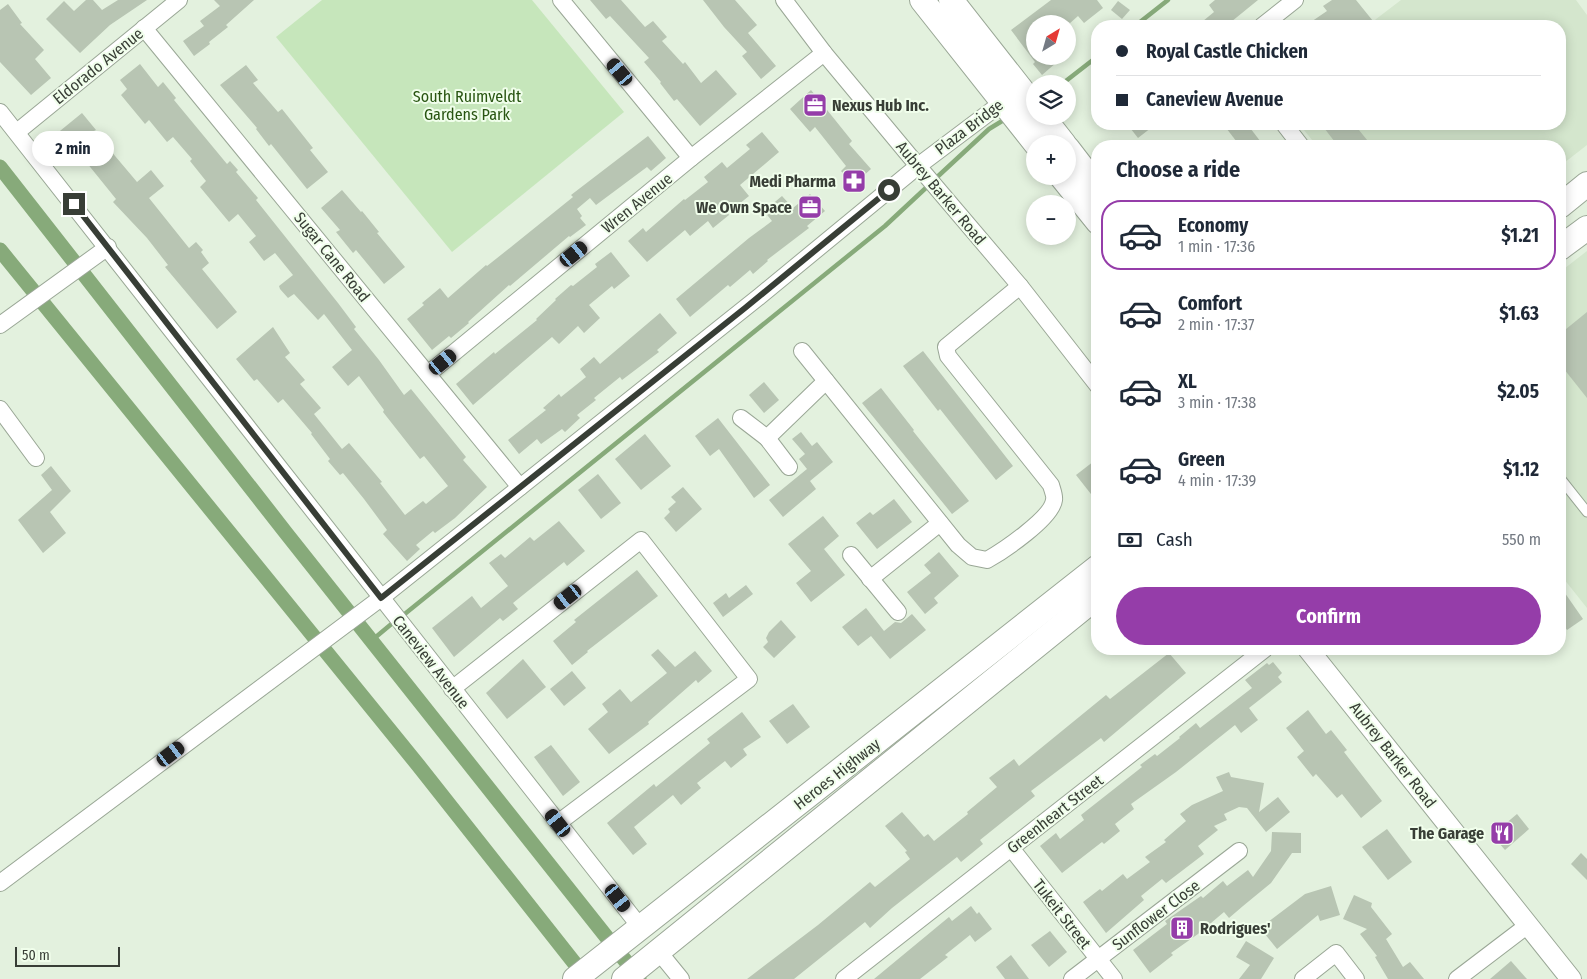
<!DOCTYPE html>
<meta charset="utf-8">
<style>
:root{--surface:#fff;--page:#f6f6f7;--text:#1f2937;--muted:#747a83;--line:#e0e1e3;--accent:#953da9}
body{margin:0;font-family:"Fira Sans Condensed",sans-serif;background:var(--page);color:var(--text);height:100vh;display:flex;flex-direction:column;font-size:19px;white-space:nowrap}
*{box-sizing:border-box;margin:0}
p{font-size:16px;color:var(--muted)}
.icon{flex:none;width:28px;height:28px;fill:none;stroke:currentColor;stroke-width:2;stroke-linecap:round;stroke-linejoin:round}
.map{position:relative;flex:1;overflow:hidden}
.panel{position:absolute;left:1091px;top:140px;width:475px;height:515px;display:flex;flex-direction:column;background:var(--surface);border-radius:20px;box-shadow:0 2px 12px #0003}
.panel>*{flex:none}
.banner{position:absolute;left:1091px;top:20px;width:475px;height:110px;border-radius:20px;box-shadow:0 2px 12px #0003;display:grid;align-content:center;height:110px;padding:0 25px;background:var(--surface)}
.needle{width:32px;rotate:37deg}
.buttons{position:absolute;left:1026px;top:15px;display:grid;gap:10px}
.buttons a{display:grid;place-items:center;width:50px;height:50px;border-radius:50%;background:var(--surface);box-shadow:0 2px 12px #0003;font-size:25px}
.scale{position:absolute;left:15px;bottom:12px;width:105px;box-sizing:border-box;padding-left:5px;border:2px solid #383e36;border-top:0;font-size:14px;line-height:18px;white-space:nowrap;color:#383e36;-webkit-text-stroke:4px #f0feeb;paint-order:stroke}
.end{position:absolute;width:22px;height:22px;margin:-11px;border:6px solid #383e36;background:#fff;box-shadow:0 0 0 2px #fff}
.from{border-radius:50%}
.bubble{position:absolute;height:35px;border-radius:18px;background:var(--surface);box-shadow:0 2px 12px #0003;font-size:16px;font-weight:700;line-height:35px;text-align:center}
.car{position:absolute;width:15px;height:30px;margin:-15px -8px;border-radius:6px;box-shadow:0 0 4px 1px #0007;background:linear-gradient(#222 24%,#8ab4d8 0 40%,#222 0 76%,#8ab4d8 0 86%,#222 0)}
.banner b{display:flex;align-items:center;gap:18px;height:48px;font-size:19px}
.banner b+b{border-top:1px solid var(--line)}
.banner i{width:12px;height:12px;background:var(--text)}
ul{padding:0;list-style:none}
li{display:flex;align-items:center;gap:15px;height:70px;margin:0 10px 8px;padding:0 15px;border:2px solid transparent;border-radius:20px}
li div{flex:1}
li b{display:block;font-size:19px}
li em{font-style:normal;font-weight:700}
li.selected{border-color:var(--accent)}
li>.icon{width:45px;height:45px;stroke-width:1.5}
h2{padding:0 25px;font-size:22px;line-height:60px}
.pay{display:flex;align-items:center;gap:12px;height:55px;padding:0 25px;font-size:19px}
.pay p{margin-inline-start:auto}
.action{display:flex;gap:10px;margin-top:auto;padding:10px 25px}
.action a{flex:1;height:58px;border-radius:30px;background:var(--accent);color:#fff;font-size:20px;font-weight:700;line-height:58px;text-align:center}
.map>svg:first-child{display:block}
.built{fill:#d4e6cd}
.green{fill:#c6e6bb}
.lines{fill:none;stroke-linecap:round;stroke-linejoin:round}
.stream{stroke:#87aa7a;stroke-width:4.5}
.canal{stroke:#87aa7a;stroke-width:15}
.building{fill:#b8c5b3}
.service-casing{stroke:#9aa796;stroke-width:11}
.minor-casing{stroke:#9aa796;stroke-width:18}
.tertiary-casing{stroke:#9aa796;stroke-width:22}
.secondary-casing{stroke:#9aa796;stroke-width:26}
.service{stroke:#fff;stroke-width:9}
.minor{stroke:#fff;stroke-width:16}
.tertiary{stroke:#fff;stroke-width:20}
.secondary{stroke:#fff;stroke-width:24}
.route{stroke:#383e36;stroke-width:6}
.labels{text-anchor:middle;dominant-baseline:central;stroke-width:4;stroke-linejoin:round;paint-order:stroke}
.street-label{font-size:16px;fill:#383e36;stroke:#f0feeb}
.park-label{font-size:16px;fill:#285511;stroke:#f0feeb}
.poi-label{font-size:16px;font-weight:bold;fill:#383e36;stroke:#f0feeb;text-anchor:end}
</style>
<div class="map">
<svg width="1587" height="979" viewBox="0 0 1587 979">
<rect width="100%" height="100%" fill="#e3f1de"/>
<g class="built">
<path d="M1401 0H1576L1587 15V145L1560 166V146H1317L1299 124H1560V26H1367Z"/>
<path d="M1587 251V608L1560 574V272Z"/>
</g>
<path class="green" d="M322 0H532L624 112 452 252 276 37Z"/>
<g class="lines">
<g class="stream">
<path d="M1135 26 1168 0"/>
<path d="M1062 84 1098 56"/>
<path d="M935 179 989 129 1007 118"/>
<path d="M401 617 885 226 929 185"/>
<path d="M371 641 395 621"/>
</g>
<g class="canal">
<path d="M0 167 286 533 639 978"/>
<path d="M0 250 418 765 587 979"/>
</g>
</g>
<g class="building">
<path d="M86 0H93L102 10 118 0H147L110 25 80 53 46 19 64 1 74 11Z"/>
<path d="M214 0H254L226 25 228 27 209 42 210 44 194 56 183 41 204 26 200 21 220 6Z"/>
<path d="M590 0H621L645 27 653 21 667 37 662 41 683 64 685 62 701 83 716 70 737 94 700 126 677 99 674 101 660 83 661 82 644 62 649 58 610 16 606 19Z"/>
<path d="M703 0H735L757 25 748 33 776 66 761 79 742 56 747 52 724 27Z"/>
<path d="M1051 0H1097L1103 8 1084 23 1078 16 1069 24H1035V56H1064L1042 75 1033 64 1035 62 1011 30Z"/>
<path d="M1215 0H1258L1226 26H1197L1214 12 1209 5Z"/>
<path d="M1332 0H1356L1377 26H1305L1327 11 1323 6Z"/>
<path d="M1118 1 1130 10 1122 19 1111 10Z"/>
<path d="M8 4 22 23 20 24 44 50 35 59 51 78 31 95 0 62V10Z"/>
<path d="M140 64 158 87 163 82 176 98 174 100 227 164 230 161 238 170 236 172 258 198 256 200 338 303 356 327 354 329 379 360 404 395 411 389 466 457 463 460 487 487 455 518 435 533 433 531 416 545 420 549 407 561 383 534 387 530 364 499 343 473 340 475 328 461 330 459 311 434 312 433 283 399 278 403 257 379 254 381 236 359 273 327 290 353 285 357 305 380 300 384 321 408 314 414 342 449 349 443 382 482 380 483 405 515 423 501 426 504 448 486 424 456 420 459 383 412 384 410 359 376 348 386 332 367 352 350 324 314 318 320 294 294 288 298 280 289 279 286 293 275 275 253 264 261 249 242 256 236 238 214 229 222 200 187 206 181 190 161 192 159 173 137 167 142 149 120 145 124 121 95 127 89 120 80Z"/>
<path d="M246 65 258 80 253 83 278 112 282 109 313 148 310 150 328 172 307 189 271 144 269 146 256 129 257 128 220 85Z"/>
<path d="M811 90 852 141 849 144 871 169 853 185 841 171 846 166 815 127 810 132 790 109Z"/>
<path d="M82 113 96 130 94 131 137 182 151 170 164 186 149 198 189 248 196 242 203 250 201 252 209 263 202 269 237 312 217 329 165 267 168 265 147 238 113 202 116 199 74 147 68 152 55 135Z"/>
<path d="M1127 124H1156L1138 138Z"/>
<path d="M1223 124H1247L1264 146H1240Z"/>
<path d="M1321 124H1354L1372 146H1338Z"/>
<path d="M762 132 779 152 740 185 749 196 728 213 729 215 713 228 708 221 690 236 685 230 647 262 628 241 643 228 646 232 684 199 685 200 708 182 704 177 722 162 727 168 750 149 746 145Z"/>
<path d="M648 136 666 158 651 171 647 167 596 205 590 198 577 209 582 216 580 218 586 225 570 237 569 236 510 286 509 285 468 322 469 323 451 338 449 336 432 350 407 319 424 305 422 303 440 288 448 298 486 265 487 266 511 247 573 197 571 195Z"/>
<path d="M342 190 361 212 362 211 379 232 377 233 405 267 384 284 356 250 353 253 336 232 340 230 321 208Z"/>
<path d="M810 194 825 211 807 226 809 228 767 260 768 261 753 274 750 270 730 287 728 285 690 317 676 299 749 238 772 221 764 211 782 196 793 208Z"/>
<path d="M611 252 630 276 614 289 612 286 589 305 600 318 584 333 578 326 559 344 552 337 473 405 456 384 494 352 495 354 537 320 536 319 556 300 555 299 571 285 573 286 597 267 595 264Z"/>
<path d="M1587 312V398L1560 364V334Z"/>
<path d="M660 313 677 333 657 350 659 352 622 380 620 377 594 398 596 400 577 415 580 418 565 432 562 429 541 444 537 439 519 454 508 440 546 410 543 408 559 394 561 397 586 377 580 369 594 357 600 364Z"/>
<path d="M923 351 1013 466 996 480 940 409 938 411 903 366Z"/>
<path d="M764 382 779 400 764 413 749 395Z"/>
<path d="M881 388 914 430 913 431 969 501 952 514 862 403Z"/>
<path d="M718 418 770 485 754 498 719 449 710 456 695 436Z"/>
<path d="M801 432 812 446 817 442 833 462 810 481 816 489 783 517 769 500 807 469 799 459 805 454 792 439Z"/>
<path d="M645 434 671 466 641 490 615 459Z"/>
<path d="M1098 458V503L1076 475Z"/>
<path d="M51 466 71 491 50 512 66 533 43 553 18 520 52 490 41 475Z"/>
<path d="M598 474 621 503 601 519 578 490Z"/>
<path d="M683 487 702 509 676 532 664 518 670 512 668 509 676 502 671 497Z"/>
<path d="M894 499 912 522 877 549 856 523 870 512 873 515Z"/>
<path d="M823 516 839 536 824 549 845 575 811 602 796 583 811 571 788 544Z"/>
<path d="M559 521 585 551 567 566 564 562 513 603 518 609 503 621 500 618 454 657 432 628 472 596 481 608 508 586 489 563 501 554 505 558 530 537 534 541Z"/>
<path d="M939 552 959 576 934 598 938 603 925 614 907 592 931 573 924 565Z"/>
<path d="M637 570 658 596 587 651 588 652 572 665 553 641 576 622 574 620Z"/>
<path d="M746 585 753 594 723 617 713 603 726 593 729 598Z"/>
<path d="M1560 586 1583 619 1567 630 1560 620Z"/>
<path d="M866 608 884 631 895 622 901 623 912 614 926 630 890 659 871 636 858 646 842 627Z"/>
<path d="M781 620 796 637 774 658 763 647 768 642 766 638 769 632Z"/>
<path d="M658 649 675 667 695 651 712 671 698 683 696 680 648 722 649 724 609 754 588 729 608 712 602 704 620 689 631 702 667 673 651 655Z"/>
<path d="M1169 653 1186 673 1104 742 1101 738 1031 791 1035 796 980 840 983 844 961 862 957 857 892 908 870 928 865 922 794 979H747L818 925 870 882 875 887 910 859 905 852 907 851 885 826 902 812 924 837 928 834 934 841 968 814 967 812 997 787 989 778 1014 759 1019 766 1106 695 1110 699Z"/>
<path d="M523 659 546 687 507 719 486 693Z"/>
<path d="M1273 662 1282 673 1278 677 1282 682 1249 708 1258 720 1241 733 1235 725 1176 772 1131 804 1134 809 1115 824 1120 831 1104 844 1102 842 1062 873 1040 846 1056 833 1060 839 1084 820 1081 815 1142 767 1140 765 1155 754 1157 756 1180 738 1179 737 1196 723 1200 728 1252 688 1245 680 1267 663 1269 665Z"/>
<path d="M572 671 586 688 564 706 550 689Z"/>
<path d="M793 704 810 727 787 744 769 721Z"/>
<path d="M1308 710 1326 734 1331 730 1347 750 1344 752 1382 801 1361 818 1342 794 1337 798 1316 774 1313 777 1297 757 1304 751 1286 728Z"/>
<path d="M742 712 761 737 743 749 747 755 731 768 725 761 697 783 701 788 681 805 673 795 634 827 647 844 633 855 607 823 654 784 656 787 710 743 707 739Z"/>
<path d="M551 745 580 782 563 796 534 757Z"/>
<path d="M1229 772 1231 777 1264 783 1259 812 1278 797 1290 812 1266 832 1247 808 1239 807 1224 814 1227 820 1214 826 1218 830 1198 846 1204 854 1166 883 1162 879 1141 896 1144 900 1106 933 1083 902 1100 889 1102 891 1123 874 1127 879 1150 862 1145 857 1166 842 1164 840 1186 821 1180 814 1192 805 1223 791 1216 777Z"/>
<path d="M1517 814 1529 829 1505 850 1492 835Z"/>
<path d="M1387 829 1412 862 1388 880 1362 847Z"/>
<path d="M1272 832 1301 833V853H1292L1271 883 1243 906 1229 918 1224 912 1198 934 1171 953 1173 955 1150 973 1133 950 1167 924 1165 921 1201 896 1203 898 1223 881 1227 886 1248 870 1253 877 1271 851Z"/>
<path d="M1581 853 1587 859V880L1571 864Z"/>
<path d="M1331 886 1340 915 1320 921 1318 915 1277 949 1260 928 1305 894Z"/>
<path d="M1354 895 1372 903 1371 907 1392 934 1386 939 1403 967 1410 962 1424 979H1388L1375 957 1377 956 1360 934 1367 929 1343 919Z"/>
<path d="M971 906 977 914 979 912 992 929 975 942 970 935 945 955 948 957 920 979H874L949 917 952 921Z"/>
<path d="M1050 931 1067 952 1049 967 1031 945Z"/>
<path d="M1246 941 1274 958 1261 979H1239L1250 965 1236 957Z"/>
<path d="M1011 955 1029 979H1005L996 967Z"/>
<path d="M1511 961 1527 979H1490Z"/>
</g>
<g class="lines">
<g class="service-casing">
<path id="service" d="M1560 478 1587 512"/>
</g>
<g class="minor-casing">
<g id="minor">
<path d="M561 0 691 158"/>
<path d="M784 0 824 53 918 166 1020 286 1098 386"/>
<path d="M1262 26 1295 0"/>
<path d="M144 28 520 487"/>
<path d="M0 112 641 928"/>
<path d="M1284 124 1301 146"/>
<path d="M17 132 179 0"/>
<path d="M0 325 108 247"/>
<path d="M802 351 958 545 972 557 987 560C1003 551 1052 518 1054 500 1055 496 1052 489 1051 485L948 356 946 347 1020 286"/>
<path d="M428 374 691 158 824 53"/>
<path d="M0 409 36 458"/>
<path d="M741 418 767 438 789 467"/>
<path d="M767 438 826 381"/>
<path d="M851 555 898 612"/>
<path d="M870 579 940 523"/>
<path d="M452 689 641 540 749 679 558 823"/>
<path d="M1011 848 1114 979"/>
<path d="M0 883 381 598 760 296 918 166 1011 96"/>
<path d="M659 952 681 979"/>
<path d="M844 979 1265 649"/>
<path d="M1072 979 1239 851"/>
<path d="M1303 979 1336 953 1356 979"/>
<path d="M1457 979 1528 925"/>
</g>
</g>
<g class="tertiary-casing">
<path id="tertiary" d="M1308 649 1571 979"/>
</g>
<g class="secondary-casing">
<g id="secondary">
<path d="M922 0 1036 144"/>
<path d="M951 0 1035 107"/>
<path d="M1042 116 1064 144"/>
<path d="M1068 149 1098 188"/>
<path d="M1061 176 1098 222"/>
<path d="M1560 206 1587 184"/>
<path d="M1560 248 1587 228"/>
<path d="M575 979 1098 567"/>
<path d="M624 979 1098 596"/>
</g>
</g>
<use href="#service" class="service"/>
<use href="#minor" class="minor"/>
<use href="#tertiary" class="tertiary"/>
<use href="#secondary" class="secondary"/>
</g>
<g class="lines">
<path class="route" d="M74 204 381 598 745 308 889 190"/>
</g>
<defs>
<g id="office-square" transform="scale(1.25)"><rect x="-9" y="-9" width="18" height="18" rx="4" fill="#953da9" stroke="#f0feeb"/><path d="M-6-3h4V-5.5h4V-3h4V5H-6ZM-1-4.5V-3h2v-1.5ZM-6 0V1H6V0Z" fill="#fff"/></g>
<g id="pharmacy-square" transform="scale(1.25)"><rect x="-9" y="-9" width="18" height="18" rx="4" fill="#953da9" stroke="#f0feeb"/><path d="M-2-6h4v4h4v4h-4v4h-4v-4h-4v-4h4Z" fill="#fff"/></g>
<g id="restaurant-square" transform="scale(1.25)"><rect x="-9" y="-9" width="18" height="18" rx="4" fill="#953da9" stroke="#f0feeb"/><path d="M-5-6h1v4h1v-4h1v4h1v-4h1v5L-1.5 .5V6h-2V.5L-5-1ZM5-6V6H3V1.5H1.5Q1.5-4 5-6Z" fill="#fff"/></g>
<g id="building-square" transform="scale(1.25)"><rect x="-9" y="-9" width="18" height="18" rx="4" fill="#953da9" stroke="#f0feeb"/><path d="M-4-6H4V6H1V3H-1V6H-4ZM-2.5-4.3h1.7v1.8h-1.7ZM.8-4.3h1.7v1.8H.8ZM-2.5-1h1.7V.8h-1.7ZM.8-1h1.7V.8H.8Z" fill="#fff"/></g>
</defs>
<g fill-rule="evenodd">
<use href="#office-square" x="815" y="105"/>
<use href="#pharmacy-square" x="854" y="181"/>
<use href="#office-square" x="810" y="207"/>
<use href="#restaurant-square" x="1502" y="833"/>
<use href="#building-square" x="1182" y="928"/>
</g>
<g class="labels">
<g class="street-label">
<text transform="translate(98 66) rotate(-39)">Eldorado Avenue</text>
<text transform="translate(969 127) rotate(-37)">Plaza Bridge</text>
<text transform="translate(941 193) rotate(50)">Aubrey Barker Road</text>
<text transform="translate(637 203) rotate(-39)">Wren Avenue</text>
<text transform="translate(332 257) rotate(51)">Sugar Cane Road</text>
<text transform="translate(431 662) rotate(52)">Caneview Avenue</text>
<text transform="translate(1393 755) rotate(52)">Aubrey Barker Road</text>
<text transform="translate(837 774) rotate(-38)">Heroes Highway</text>
<text transform="translate(1055 814) rotate(-38)">Greenheart Street</text>
<text transform="translate(1062 914) rotate(52)">Tukeit Street</text>
<text transform="translate(1156 915) rotate(-37)">Sunflower Close</text>
</g>
<g class="park-label">
<text x="467" y="96">South Ruimveldt<tspan x="467" dy="18">Gardens Park</tspan></text>
</g>
<g class="poi-label">
<text x="832" y="105" text-anchor="start">Nexus Hub Inc.</text>
<text x="836" y="181">Medi Pharma</text>
<text x="792" y="207">We Own Space</text>
<text x="1484" y="833">The Garage</text>
<text x="1200" y="928" text-anchor="start">Rodrigues'</text>
</g>
</g>
</svg>
<div class="buttons">
<a><svg class="needle" viewBox="-14 -14 28 28"><path d="M0-13l5 13h-10z" fill="#e53935"/><path d="M0 13l5-13h-10z" fill="#747a83"/></svg></a>
<a><svg class="icon" aria-label="layers" viewBox="0 0 24 24"><path d="M12 4l9 5-9 5-9-5zM3 14l9 5 9-5"/></svg></a>
<a>+</a>
<a>−</a>
</div>
<div class="scale">50 m</div>
<i class="end from" style="left:889px;top:190px"></i>
<i class="end" style="left:74px;top:204px"></i>
<div class="bubble" style="left:32px;top:131px;width:82px">2 min</div>
<i class="car" style="left:620px;top:72px;rotate:320deg"></i>
<i class="car" style="left:574px;top:254px;rotate:51deg"></i>
<i class="car" style="left:443px;top:362px;rotate:51deg"></i>
<i class="car" style="left:568px;top:597px;rotate:232deg"></i>
<i class="car" style="left:171px;top:754px;rotate:53deg"></i>
<i class="car" style="left:558px;top:823px;rotate:322deg"></i>
<i class="car" style="left:618px;top:898px;rotate:142deg"></i>
<div class="banner">
<b><i class="from"></i>Royal Castle Chicken</b>
<b><i></i>Caneview Avenue</b>
</div>
<section class="panel">
<h2>Choose a ride</h2>
<ul>
<li class="selected"><svg class="icon" aria-label="car" viewBox="0 0 24 24"><path d="M5 17H2v-5l4-1 3-4h7l3 4 3 1v5h-3M9 17h6M6 11h13"/><circle cx="7" cy="17" r="2"/><circle cx="17" cy="17" r="2"/></svg><div><b>Economy</b><p>1 min · 17:36</p></div><em>$1.21</em></li>
<li><svg class="icon" aria-label="car" viewBox="0 0 24 24"><path d="M5 17H2v-5l4-1 3-4h7l3 4 3 1v5h-3M9 17h6M6 11h13"/><circle cx="7" cy="17" r="2"/><circle cx="17" cy="17" r="2"/></svg><div><b>Comfort</b><p>2 min · 17:37</p></div><em>$1.63</em></li>
<li><svg class="icon" aria-label="car" viewBox="0 0 24 24"><path d="M5 17H2v-5l4-1 3-4h7l3 4 3 1v5h-3M9 17h6M6 11h13"/><circle cx="7" cy="17" r="2"/><circle cx="17" cy="17" r="2"/></svg><div><b>XL</b><p>3 min · 17:38</p></div><em>$2.05</em></li>
<li><svg class="icon" aria-label="car" viewBox="0 0 24 24"><path d="M5 17H2v-5l4-1 3-4h7l3 4 3 1v5h-3M9 17h6M6 11h13"/><circle cx="7" cy="17" r="2"/><circle cx="17" cy="17" r="2"/></svg><div><b>Green</b><p>4 min · 17:39</p></div><em>$1.12</em></li>
</ul>
<div class="pay"><svg class="icon" aria-label="cash" viewBox="0 0 24 24"><path d="M3 7h18v10H3z"/><circle cx="12" cy="12" r="2"/></svg>Cash<p>550 m</p></div>
<div class="action"><a>Confirm</a></div>
</section>
</div>
